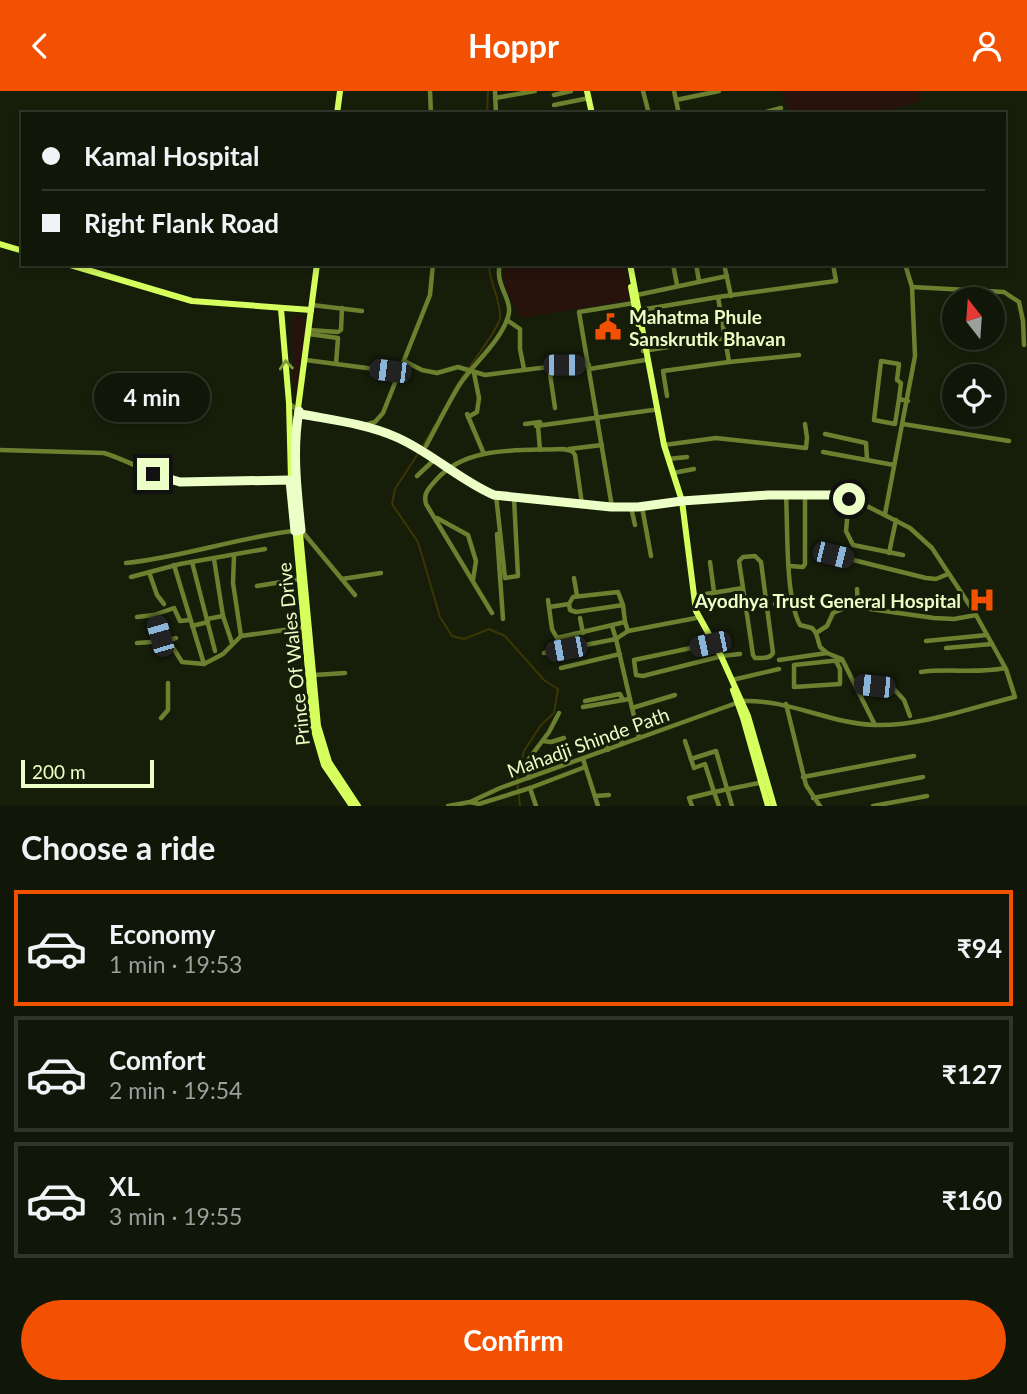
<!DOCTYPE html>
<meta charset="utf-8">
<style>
:root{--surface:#101608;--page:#191f12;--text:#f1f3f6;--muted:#9c9f9c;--line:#303529;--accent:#f15100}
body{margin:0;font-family:Lato,sans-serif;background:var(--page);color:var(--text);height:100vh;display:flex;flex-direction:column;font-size:26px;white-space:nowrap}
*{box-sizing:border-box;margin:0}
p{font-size:23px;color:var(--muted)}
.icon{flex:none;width:38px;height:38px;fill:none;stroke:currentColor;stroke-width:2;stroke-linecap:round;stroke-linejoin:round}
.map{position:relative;height:715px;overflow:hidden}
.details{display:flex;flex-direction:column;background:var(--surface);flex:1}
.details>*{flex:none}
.hud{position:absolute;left:21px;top:21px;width:985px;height:154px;border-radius:0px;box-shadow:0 4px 10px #0003,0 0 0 2px var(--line);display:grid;align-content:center;height:154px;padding:0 21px;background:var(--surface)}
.needle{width:46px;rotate:343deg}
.tools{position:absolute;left:942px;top:196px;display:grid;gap:14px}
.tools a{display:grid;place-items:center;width:63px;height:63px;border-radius:50%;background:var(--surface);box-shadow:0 4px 10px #0003,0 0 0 2px var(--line);font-size:35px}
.scale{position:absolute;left:21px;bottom:18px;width:133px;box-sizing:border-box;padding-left:7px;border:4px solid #ebffc6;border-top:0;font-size:19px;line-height:24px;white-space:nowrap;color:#ebffc6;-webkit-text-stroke:5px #161e0a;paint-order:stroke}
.end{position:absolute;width:32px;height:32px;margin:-16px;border:9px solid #ebffc6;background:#111;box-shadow:0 0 0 4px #111}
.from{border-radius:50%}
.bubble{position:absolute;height:49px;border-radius:24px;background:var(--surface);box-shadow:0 4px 10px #0003,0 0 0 2px var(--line);font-size:23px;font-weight:700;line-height:49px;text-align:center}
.car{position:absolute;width:21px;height:42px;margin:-21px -10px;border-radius:9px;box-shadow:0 0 5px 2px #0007;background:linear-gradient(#222 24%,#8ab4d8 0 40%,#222 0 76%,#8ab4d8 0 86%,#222 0)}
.hud b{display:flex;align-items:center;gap:24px;height:66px;font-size:26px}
.hud b+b{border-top:2px solid var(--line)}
.hud i{width:18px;height:18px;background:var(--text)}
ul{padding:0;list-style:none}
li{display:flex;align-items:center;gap:21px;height:116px;margin:0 14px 10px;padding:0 7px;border:4px solid var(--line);border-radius:0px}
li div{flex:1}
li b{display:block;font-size:26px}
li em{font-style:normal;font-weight:700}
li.selected{border-color:var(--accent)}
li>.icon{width:63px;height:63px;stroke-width:1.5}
h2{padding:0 21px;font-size:32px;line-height:84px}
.button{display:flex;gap:14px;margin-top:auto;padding:14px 21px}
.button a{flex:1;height:80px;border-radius:42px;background:var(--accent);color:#fff;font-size:28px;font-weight:700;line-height:80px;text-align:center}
header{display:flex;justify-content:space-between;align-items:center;height:91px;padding:0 21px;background:var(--accent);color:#fff;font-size:32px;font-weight:700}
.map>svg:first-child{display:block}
.green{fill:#28120c}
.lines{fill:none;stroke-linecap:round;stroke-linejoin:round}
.stream{stroke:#3c3504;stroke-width:2}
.street{stroke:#6b8130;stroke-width:4.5}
.secondary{stroke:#d5ff5d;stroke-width:6}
.oneway{stroke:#7f9a38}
.route{stroke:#ebffc6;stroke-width:9}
.labels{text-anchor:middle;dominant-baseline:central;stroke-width:6;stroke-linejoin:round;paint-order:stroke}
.poi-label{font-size:19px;font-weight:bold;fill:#ebffc6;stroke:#161e0a;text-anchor:start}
.street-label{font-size:19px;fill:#ebffc6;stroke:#161e0a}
</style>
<header><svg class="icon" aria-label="back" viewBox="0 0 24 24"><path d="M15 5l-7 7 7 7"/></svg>Hoppr<svg class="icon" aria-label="person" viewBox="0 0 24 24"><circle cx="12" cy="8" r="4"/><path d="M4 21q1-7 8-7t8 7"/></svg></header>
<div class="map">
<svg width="1027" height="715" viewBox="0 0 1027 715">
<rect width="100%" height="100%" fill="#161e0a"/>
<g class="green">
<path d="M781 0H919L921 10 879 23H790Z"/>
<path d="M506 173H560L561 178 580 173H623L632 209 520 227C514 210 496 191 506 173Z"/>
<path d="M297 225 304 227 306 233 297 303 295 302 291 233 293 227Z"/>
</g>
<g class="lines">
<g class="stream">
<path d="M487 23 488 0"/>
<path d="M453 301C461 285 499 239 500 227 501 208 489 192 489 173"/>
<path d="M422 356 435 334"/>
<path d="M419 361 395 398 392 413 418 451 440 526 452 545 464 548 489 538 505 545 544 589 558 598 554 622 541 634 524 660 517 688 520 715"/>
</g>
<g class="street">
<path d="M430 0 431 23"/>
<path d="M495 0 496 23"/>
<path d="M643 0 649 23"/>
<path d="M674 0 679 23"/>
<path d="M554 4 571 0"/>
<path d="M495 7 535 0"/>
<path d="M676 9 719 0"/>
<path d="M554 14 589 7"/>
<path d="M758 23 781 17"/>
<path d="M563 173H568"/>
<path d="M673 173 677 194"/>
<path d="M696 173 699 190"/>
<path d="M724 173 731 205"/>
<path d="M912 196 1004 201 1019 211 1023 230 1024 254"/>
<path d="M637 204 727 185"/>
<path d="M312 214 362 220"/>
<path d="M640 219 718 206"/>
<path d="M507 229 520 238V258L524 278"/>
<path d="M309 239 338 241 341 239 342 217"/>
<path d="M643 260 725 247"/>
<path d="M799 264 729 271 718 206 836 190 833 173"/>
<path d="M306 269 336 273 338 247 309 243"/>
<path d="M404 270 422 279 437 282 458 276 485 284 564 274H589"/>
<path d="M336 273 390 280"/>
<path d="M549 276 555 317"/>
<path d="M589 278 645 269"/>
<path d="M667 305 663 280 729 271"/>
<path d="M899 308 895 333 874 329 881 270 899 273 897 289 901 292 899 308 908 310"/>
<path d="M290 313 301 322C332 329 367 333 396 346 431 361 459 389 494 404L612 416H638L682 410 768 404H833L861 412 910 437 932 457 976 524 1006 578 1015 606C970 617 922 635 876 634 830 633 789 608 742 610L500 697 470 711 448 715"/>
<path d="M467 323 484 363"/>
<path d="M468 326 477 321 479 307 474 282"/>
<path d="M525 333 540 331 541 334"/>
<path d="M903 333 1009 350"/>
<path d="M361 335 375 331 383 322 430 204 433 173"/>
<path d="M536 335 653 319"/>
<path d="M538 335 540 359"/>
<path d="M825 343 866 352 867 368"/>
<path d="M664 354 716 347 806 357 807 347 805 333"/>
<path d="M426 355C437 335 448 312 460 293 475 271 500 251 508 226 514 209 494 194 500 173"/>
<path d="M569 358 602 354"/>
<path d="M0 359 104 362C130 370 153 385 180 391L291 389"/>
<path d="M823 361 894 374"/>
<path d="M668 368 687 366"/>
<path d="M673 382 694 378"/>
<path d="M417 385 434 369"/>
<path d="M496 404 505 487 518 485 514 407"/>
<path d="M786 404C788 438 785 506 800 534L812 537 816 542 820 556 827 562 842 568 875 634"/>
<path d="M849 408 846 440 853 454 903 464"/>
<path d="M612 416 579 221 634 212"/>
<path d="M631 416 635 434"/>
<path d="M642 416 651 465"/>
<path d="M885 423 915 265 912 196 905 173"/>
<path d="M437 427 468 444 476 470 473 489"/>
<path d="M497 443 503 528"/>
<path d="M889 462 896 429"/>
<path d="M833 464 926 487 936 488 948 483"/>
<path d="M234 465 233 492 241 545"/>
<path d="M755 465 761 471 773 562C770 568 762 567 755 567L753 564 739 470 743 466Z"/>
<path d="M214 468 223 525 232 552"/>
<path d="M192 471 215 560"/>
<path d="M710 471 714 501"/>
<path d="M126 472C185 466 242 445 301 439L355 504"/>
<path d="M174 474 204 573 223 563 241 545 305 536"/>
<path d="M790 475 803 476 805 473V404"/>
<path d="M149 481 157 504 164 513"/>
<path d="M131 486 180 473 265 458"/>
<path d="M574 487 577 505"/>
<path d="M342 488 381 482"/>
<path d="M257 495 300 488"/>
<path d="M857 498 858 515"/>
<path d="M694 505 743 497"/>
<path d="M548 509 552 538 557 547 625 531 628 540"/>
<path d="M775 513 793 510"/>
<path d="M623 514 576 521 570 519 569 513 573 506 618 501 623 514 625 531"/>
<path d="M549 516 569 513"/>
<path d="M492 522 426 413C423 402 429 397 436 389 467 354 519 360 563 358L572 360 575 364 582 413"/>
<path d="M154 524 174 517 180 530 190 529"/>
<path d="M137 526 154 524 162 551"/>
<path d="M580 527 583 542"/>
<path d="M207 528 223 525"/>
<path d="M192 535 208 531"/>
<path d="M816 542 827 535 833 522 849 515 934 527 954 528 976 524"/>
<path d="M167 550 176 547"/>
<path d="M926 550 987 544"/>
<path d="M137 552 166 550 170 552 182 571 204 573"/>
<path d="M710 553 634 569 636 584 643 585 718 566"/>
<path d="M946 557 992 553"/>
<path d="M544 562 616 548 612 535"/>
<path d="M721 565 740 563"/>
<path d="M779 569 827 562"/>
<path d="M836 570 840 578V593L794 596V574L841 569"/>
<path d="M561 577 620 563"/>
<path d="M921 581C949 577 977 583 1005 577"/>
<path d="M314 584 345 582"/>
<path d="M732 589 779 578"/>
<path d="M855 593 893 597 904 609 910 625"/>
<path d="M585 610 620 603 623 609"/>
<path d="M786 613 806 694 820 715"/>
<path d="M583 616 629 608"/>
<path d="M632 617 675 604"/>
<path d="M161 627 168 619V592"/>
<path d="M617 638 622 653"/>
<path d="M602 644 608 659"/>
<path d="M639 647 616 548 628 540 696 527"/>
<path d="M543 650 551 651 564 647"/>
<path d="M685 650 691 668 716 660 732 715"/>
<path d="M583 668 598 715"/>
<path d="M691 668 694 677 705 673 714 701 689 707 692 715"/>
<path d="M803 686 914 665"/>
<path d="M529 687 527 676 528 669 549 641 559 622"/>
<path d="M530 697 536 715"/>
<path d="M595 705 609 704"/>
<path d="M813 707 923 686"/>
<path d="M470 711 479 713 530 697 585 676"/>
<path d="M719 715 714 701 764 691"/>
<path d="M873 715 927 705"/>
</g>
<g class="secondary">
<path d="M587 0 592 23"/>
<path d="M337 23 340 0"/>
<path d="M0 153 23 160"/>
<path d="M67 173 192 210 311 219"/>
<path d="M317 173 295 340V389L318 635 329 671 358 715"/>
<path d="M630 173 664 354 682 410 696 520 721 565 748 625 774 715"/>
<path d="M631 196 638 233"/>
<path d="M281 218 289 312 291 389 313 636 324 674 352 715"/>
<path d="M733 599 743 627 768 715"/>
</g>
</g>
<defs><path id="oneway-chevron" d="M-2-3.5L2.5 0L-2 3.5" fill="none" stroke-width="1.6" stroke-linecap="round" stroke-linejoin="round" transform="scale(1.75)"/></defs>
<use class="oneway" href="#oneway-chevron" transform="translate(286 274) rotate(-95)"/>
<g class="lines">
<path class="route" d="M153 383 180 391 290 389 295 440 301 439C297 400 292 359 299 320L301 323C332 329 367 333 396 346 431 361 459 389 494 404L611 416H638L682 410 768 404H833L849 408"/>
</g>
<defs>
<g id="civic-bare" transform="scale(2.1)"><path d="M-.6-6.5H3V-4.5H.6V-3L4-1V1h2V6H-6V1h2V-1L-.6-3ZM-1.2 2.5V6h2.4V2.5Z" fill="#f15100" stroke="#161e0a" stroke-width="2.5" paint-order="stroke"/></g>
<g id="hospital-bare" transform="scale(2.1)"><path d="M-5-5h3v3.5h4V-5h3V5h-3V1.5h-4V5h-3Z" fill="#f15100" stroke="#161e0a" stroke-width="2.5" paint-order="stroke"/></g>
</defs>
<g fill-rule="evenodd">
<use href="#civic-bare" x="608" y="236"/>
<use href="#hospital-bare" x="982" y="509"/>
</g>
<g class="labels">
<g class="poi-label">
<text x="629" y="225">Mahatma Phule<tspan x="629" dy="22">Sanskrutik Bhavan</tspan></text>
<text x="961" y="509" text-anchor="end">Ayodhya Trust General Hospital</text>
</g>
<g class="street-label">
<text transform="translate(293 563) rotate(-96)">Prince Of Wales Drive</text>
<text transform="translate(588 651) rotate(-20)">Mahadji Shinde Path</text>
</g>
</g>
</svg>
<div class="tools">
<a><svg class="needle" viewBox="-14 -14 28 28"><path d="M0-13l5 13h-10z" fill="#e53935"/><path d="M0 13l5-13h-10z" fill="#9c9f9c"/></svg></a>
<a><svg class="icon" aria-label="locate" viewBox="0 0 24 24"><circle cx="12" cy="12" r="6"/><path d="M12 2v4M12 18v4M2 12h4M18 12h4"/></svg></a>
</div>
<div class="scale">200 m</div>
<i class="end from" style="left:849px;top:408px"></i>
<i class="end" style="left:153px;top:383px"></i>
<div class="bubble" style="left:94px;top:282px;width:116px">4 min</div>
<i class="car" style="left:564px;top:274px;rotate:90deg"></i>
<i class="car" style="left:390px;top:280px;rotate:277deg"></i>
<i class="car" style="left:833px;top:464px;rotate:104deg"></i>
<i class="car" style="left:160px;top:545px;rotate:344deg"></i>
<i class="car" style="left:710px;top:553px;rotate:258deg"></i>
<i class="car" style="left:566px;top:558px;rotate:259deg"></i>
<i class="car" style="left:874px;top:595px;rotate:276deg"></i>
<div class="hud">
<b><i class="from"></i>Kamal Hospital</b>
<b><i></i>Right Flank Road</b>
</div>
</div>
<section class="details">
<h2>Choose a ride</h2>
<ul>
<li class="selected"><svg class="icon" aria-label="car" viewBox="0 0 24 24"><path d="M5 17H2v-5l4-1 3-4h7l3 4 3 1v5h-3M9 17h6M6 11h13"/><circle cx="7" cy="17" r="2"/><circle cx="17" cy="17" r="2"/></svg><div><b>Economy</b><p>1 min · 19:53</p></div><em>₹94</em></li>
<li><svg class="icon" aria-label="car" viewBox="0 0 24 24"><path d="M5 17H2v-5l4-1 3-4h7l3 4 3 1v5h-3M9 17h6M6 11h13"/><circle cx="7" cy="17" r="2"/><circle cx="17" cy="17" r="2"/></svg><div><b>Comfort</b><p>2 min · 19:54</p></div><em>₹127</em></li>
<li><svg class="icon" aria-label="car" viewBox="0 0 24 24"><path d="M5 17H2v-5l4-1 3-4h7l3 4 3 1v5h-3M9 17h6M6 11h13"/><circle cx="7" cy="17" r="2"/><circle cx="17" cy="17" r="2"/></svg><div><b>XL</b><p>3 min · 19:55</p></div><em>₹160</em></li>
</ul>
<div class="button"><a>Confirm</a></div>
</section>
